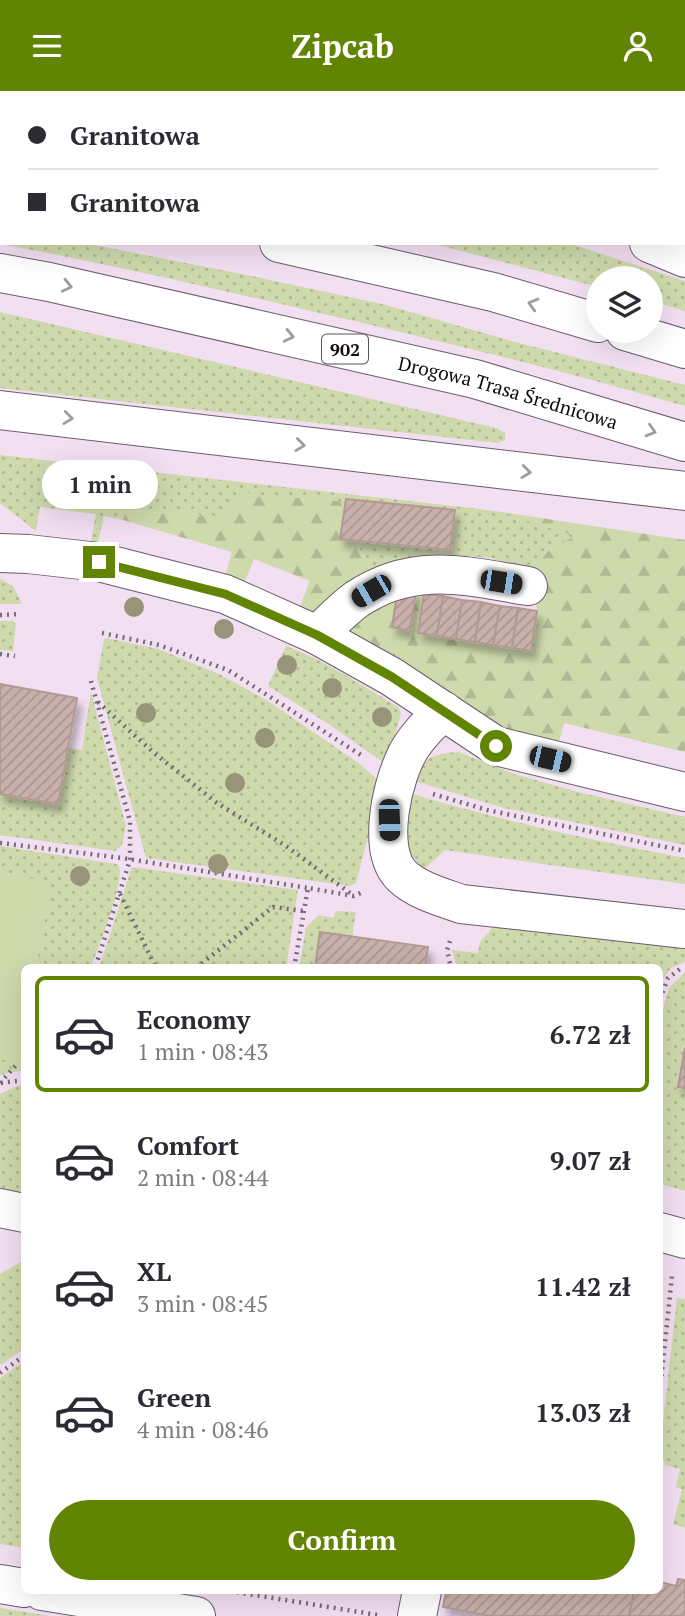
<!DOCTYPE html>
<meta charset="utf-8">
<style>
:root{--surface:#fff;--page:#f7f7f7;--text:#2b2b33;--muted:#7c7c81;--line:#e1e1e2;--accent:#618502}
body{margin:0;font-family:"PT Serif",serif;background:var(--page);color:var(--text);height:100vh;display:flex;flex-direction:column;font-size:26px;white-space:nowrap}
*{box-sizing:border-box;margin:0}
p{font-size:23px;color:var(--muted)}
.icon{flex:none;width:38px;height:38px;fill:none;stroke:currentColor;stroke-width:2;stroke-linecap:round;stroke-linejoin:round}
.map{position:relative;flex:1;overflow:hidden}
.sheet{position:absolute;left:21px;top:873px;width:642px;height:630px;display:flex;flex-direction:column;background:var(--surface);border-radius:10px;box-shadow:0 7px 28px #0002}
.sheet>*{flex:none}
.banner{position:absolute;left:0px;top:0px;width:686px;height:154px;box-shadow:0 7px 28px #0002;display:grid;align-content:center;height:154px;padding:0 28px;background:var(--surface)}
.controls{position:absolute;left:586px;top:175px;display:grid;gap:14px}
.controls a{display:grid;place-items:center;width:77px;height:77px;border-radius:50%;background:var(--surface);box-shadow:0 7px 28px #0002;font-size:35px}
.end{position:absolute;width:32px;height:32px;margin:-16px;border:9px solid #618502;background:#fff;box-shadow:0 0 0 4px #fff}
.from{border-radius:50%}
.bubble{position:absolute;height:49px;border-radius:24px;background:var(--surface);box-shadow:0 7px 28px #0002;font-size:23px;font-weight:600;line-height:49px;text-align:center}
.car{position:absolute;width:21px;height:42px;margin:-21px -10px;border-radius:9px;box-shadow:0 0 5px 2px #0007;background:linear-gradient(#222 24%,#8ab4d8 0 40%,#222 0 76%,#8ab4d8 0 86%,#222 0)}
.banner b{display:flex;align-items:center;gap:24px;height:66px;font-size:26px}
.banner b+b{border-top:2px solid var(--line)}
.banner i{width:18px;height:18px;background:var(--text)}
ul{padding:12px 0 0;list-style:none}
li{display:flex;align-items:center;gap:21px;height:116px;margin:0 14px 10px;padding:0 14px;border:4px solid transparent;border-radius:10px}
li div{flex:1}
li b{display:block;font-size:26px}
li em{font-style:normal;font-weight:600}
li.selected{border-color:var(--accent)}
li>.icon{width:63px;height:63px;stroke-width:1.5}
.button{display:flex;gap:14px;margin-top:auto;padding:14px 28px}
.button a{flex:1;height:80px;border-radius:42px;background:var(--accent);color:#fff;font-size:28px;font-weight:600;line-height:80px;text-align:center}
header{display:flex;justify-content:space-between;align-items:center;height:91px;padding:0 28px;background:var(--accent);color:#fff;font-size:32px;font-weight:600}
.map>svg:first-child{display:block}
.grass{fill:url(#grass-dots)}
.forest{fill:url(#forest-firs)}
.park{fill:#ced9ac}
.building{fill:url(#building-hatch);stroke:#b39994;stroke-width:2;filter:url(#shadow)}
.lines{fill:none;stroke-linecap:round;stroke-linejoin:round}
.minor-casing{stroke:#6c5c6c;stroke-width:40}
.major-casing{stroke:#6c5c6c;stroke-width:40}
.path{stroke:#776b77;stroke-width:4.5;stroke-dasharray:2 5;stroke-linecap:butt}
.minor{stroke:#fff;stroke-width:38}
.major{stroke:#fff;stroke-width:38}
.tree{fill:#97947a}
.oneway{stroke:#9f9d9f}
.route{stroke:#618502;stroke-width:9}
.labels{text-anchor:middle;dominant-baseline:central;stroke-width:7;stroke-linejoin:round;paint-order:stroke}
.shield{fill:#fff;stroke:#575357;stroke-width:2}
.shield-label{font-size:18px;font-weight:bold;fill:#0f090f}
.street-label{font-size:19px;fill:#0f090f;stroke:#fff}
</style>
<header><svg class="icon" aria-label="menu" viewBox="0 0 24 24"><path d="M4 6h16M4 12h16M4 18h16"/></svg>Zipcab<svg class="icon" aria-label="person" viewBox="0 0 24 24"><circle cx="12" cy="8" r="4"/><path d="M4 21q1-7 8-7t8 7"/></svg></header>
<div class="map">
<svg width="685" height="1525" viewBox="0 0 685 1525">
<defs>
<pattern id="grass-dots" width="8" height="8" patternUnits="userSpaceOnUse" patternTransform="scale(1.75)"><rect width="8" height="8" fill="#ced9ac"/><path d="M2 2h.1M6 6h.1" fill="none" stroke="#b0b993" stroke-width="1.8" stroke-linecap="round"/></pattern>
<pattern id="forest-firs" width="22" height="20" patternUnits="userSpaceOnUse" patternTransform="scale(1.75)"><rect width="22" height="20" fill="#ced9ac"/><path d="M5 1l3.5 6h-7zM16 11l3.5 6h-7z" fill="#b0b993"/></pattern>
<pattern id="building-hatch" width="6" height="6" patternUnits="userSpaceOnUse" patternTransform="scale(1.75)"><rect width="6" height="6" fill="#cab0aa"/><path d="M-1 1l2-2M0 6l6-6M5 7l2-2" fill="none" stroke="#ac9691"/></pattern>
<filter id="shadow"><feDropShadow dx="4.5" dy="8" stdDeviation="3.5" flood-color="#0004"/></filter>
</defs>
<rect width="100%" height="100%" fill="#f2dff2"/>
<g class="grass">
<path d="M0 135 2 152H84L252 185 386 214 515 251 685 294V315C561 279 436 249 311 220 208 196 104 172 0 153Z"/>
<path d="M431 152H568L685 190V220L651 210V187H598V196Z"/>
<path d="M0 221 496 337 505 342V349L498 352 0 297Z"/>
<path d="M0 364 471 417 495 420 576 445 549 459 531 482 491 467 443 463 373 484 355 449 310 405 275 410 247 402 226 416 216 427 195 423 126 420 123 429 104 425 97 455 90 454 96 423 40 416 36 440 0 412Z"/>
<path d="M0 488 13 495 22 513H0Z"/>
<path d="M0 530H12L16 532 13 560 0 559Z"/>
<path d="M107 547 158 558 219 583 268 610 360 673 382 693 356 792 350 795 146 767 97 587 104 548Z"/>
<path d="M286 555C326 570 362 594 399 617L401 622 387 674 330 634 268 595Z"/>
<path d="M91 601 126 735 122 754 115 760 0 744V703L58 713 68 657 82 659Z"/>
<path d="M459 661 514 683 578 701 685 726V754L504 717 411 689C421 667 436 662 459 661Z"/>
<path d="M406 701C498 729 591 749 685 767V793L445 759 424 778 408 761Z"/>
<path d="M0 755 116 773 119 774C124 795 99 853 91 877H24V979L0 984Z"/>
<path d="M132 776 298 799 286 877H99Z"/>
<path d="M335 820 356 821 352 846 315 877H299L306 836 319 824 334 827Z"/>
<path d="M495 834 685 847V871L671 877 660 892V877L563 875 457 877 452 859 478 862 480 851Z"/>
<path d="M685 881V957L678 995 685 997V1100L660 1093V929L669 897Z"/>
<path d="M24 992V1106L0 1101V1003Z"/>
<path d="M23 1140H24V1258L0 1274V1183L22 1170Z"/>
<path d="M677 1207 685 1208V1437L673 1433 682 1398 676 1396 680 1378 665 1374 660 1358Z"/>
<path d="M24 1270V1457L0 1453V1287Z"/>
<path d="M0 1517 50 1525H0Z"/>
</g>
<g class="forest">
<path d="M247 402 275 410 310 405 350 413 362 429 355 450 373 484 321 525 298 520 310 490 254 468 242 497 224 489 232 461 123 429 126 420 195 423 216 427 226 416Z"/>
<path d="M495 420 685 449V661L564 632 556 661 506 647 347 541 398 497 392 536 410 539 416 500 424 503 419 542 531 560 537 520 531 482 549 459 575 445Z"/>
</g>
<g class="park">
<path d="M315 0H685V120L684 2Z"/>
<path d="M0 781 52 791 36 877H24V936L18 972 0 968Z"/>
</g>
<g class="building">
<path d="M346 408 455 419 450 459 340 448Z"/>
<path d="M398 497 416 500 410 540 392 536Z"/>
<path d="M424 503 443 505 437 545 418 542Z"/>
<path d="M443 505 462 509 456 548 437 545Z"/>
<path d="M462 509 481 511 475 551 456 548Z"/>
<path d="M481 511 500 515 493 554 475 551Z"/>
<path d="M500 515 518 517 512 557 493 554Z"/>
<path d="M518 517 537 520 531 560 512 557Z"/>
<path d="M0 593 77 607 58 713 0 703Z"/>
<path d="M320 841 428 856 425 877H315Z"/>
<path d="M685 957V997L678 996Z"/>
<path d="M678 1488 685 1489V1525H629L634 1500H660V1491L676 1495Z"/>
<path d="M446 1500H634L629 1525H489L443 1516Z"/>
</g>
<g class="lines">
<g class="minor-casing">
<g id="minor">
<path d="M0 462 28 463 99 471 225 503 317 544 392 586 496 655 685 701"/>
<path d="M317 544C330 532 343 518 357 508 414 470 466 485 528 495"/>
<path d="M444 620C431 631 420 642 411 656 393 684 375 759 402 785 418 800 442 806 461 813L685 838"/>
<path d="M0 1117 24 1122"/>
<path d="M660 1141 685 1148"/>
<path d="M0 1493 24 1497"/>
<path d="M42 1500 196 1525"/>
<path d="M417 1525 422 1500"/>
</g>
</g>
<g class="major-casing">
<g id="major">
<path d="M131 0 138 2"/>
<path d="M0 93H2"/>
<path d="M279 152 493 201 598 232"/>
<path d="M649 152 685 167"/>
<path id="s1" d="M0 182 49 191 475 288 685 351"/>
<path d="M625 240 685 258"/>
<path d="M0 319 685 400"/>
</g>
</g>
<g class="path">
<path d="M674 0 684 2"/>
<path d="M0 524 20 523"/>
<path d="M102 542 159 554 228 579 364 666"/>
<path d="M0 563 15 565"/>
<path d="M91 590 130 730V769L95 877"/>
<path d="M98 611 153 661 217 712 286 755 354 805"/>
<path d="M433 703 487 719 685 760"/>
<path d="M0 752 122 767 308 797"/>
<path d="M120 803 156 877"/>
<path d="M450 850 447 859 451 877"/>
<path d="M196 877 273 816 304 820"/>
<path d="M294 877 308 797 354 805 365 800"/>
<path d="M660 908 668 887 680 878"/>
<path d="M0 992 18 972"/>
<path d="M1 992 24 989"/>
<path d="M0 1282 24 1265"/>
<path d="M660 1299 672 1185"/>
<path d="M230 1500 378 1524"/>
</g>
<use href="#minor" class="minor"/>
<use href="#major" class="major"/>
</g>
<g class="tree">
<circle cx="134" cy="516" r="10"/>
<circle cx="224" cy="538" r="10"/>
<circle cx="287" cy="574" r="10"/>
<circle cx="332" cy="597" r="10"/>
<circle cx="146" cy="622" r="10"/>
<circle cx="382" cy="626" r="10"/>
<circle cx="265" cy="647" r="10"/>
<circle cx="235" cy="692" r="10"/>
<circle cx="218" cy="773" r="10"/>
<circle cx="80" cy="785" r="10"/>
</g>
<defs><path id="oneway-chevron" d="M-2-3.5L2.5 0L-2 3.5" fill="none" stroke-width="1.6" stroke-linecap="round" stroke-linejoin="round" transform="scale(1.75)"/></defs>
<g class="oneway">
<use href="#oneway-chevron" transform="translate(67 195) rotate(13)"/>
<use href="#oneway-chevron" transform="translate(533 213) rotate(-164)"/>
<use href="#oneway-chevron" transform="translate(289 245) rotate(13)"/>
<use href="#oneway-chevron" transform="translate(68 327) rotate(7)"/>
<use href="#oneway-chevron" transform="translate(651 340) rotate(17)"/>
<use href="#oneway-chevron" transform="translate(300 354) rotate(7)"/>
<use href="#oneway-chevron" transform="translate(526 381) rotate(7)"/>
</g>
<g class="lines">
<path class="route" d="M99 471 225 503 317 544 392 586 496 655"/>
</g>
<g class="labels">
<rect class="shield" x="322" y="243.5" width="46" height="29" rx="5"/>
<g class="shield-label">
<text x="345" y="258">902</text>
</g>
<g class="street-label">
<text stroke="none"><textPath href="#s1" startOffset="522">Drogowa Trasa Średnicowa</textPath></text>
</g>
</g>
</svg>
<div class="controls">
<a><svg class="icon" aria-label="layers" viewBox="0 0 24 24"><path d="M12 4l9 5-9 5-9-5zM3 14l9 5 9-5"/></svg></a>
</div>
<i class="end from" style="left:496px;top:655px"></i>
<i class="end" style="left:99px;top:471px"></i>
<div class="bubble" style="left:42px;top:369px;width:116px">1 min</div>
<i class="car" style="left:501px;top:491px;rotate:99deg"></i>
<i class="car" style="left:371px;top:500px;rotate:240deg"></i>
<i class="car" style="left:550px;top:668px;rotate:103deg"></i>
<i class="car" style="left:389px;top:729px;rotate:178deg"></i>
<div class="banner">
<b><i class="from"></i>Granitowa</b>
<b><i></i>Granitowa</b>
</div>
<section class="sheet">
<ul>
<li class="selected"><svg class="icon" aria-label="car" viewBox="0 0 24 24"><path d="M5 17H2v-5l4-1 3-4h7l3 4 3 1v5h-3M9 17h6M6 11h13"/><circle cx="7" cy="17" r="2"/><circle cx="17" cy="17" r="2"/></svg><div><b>Economy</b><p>1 min · 08:43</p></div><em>6.72 zł</em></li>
<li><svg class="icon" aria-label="car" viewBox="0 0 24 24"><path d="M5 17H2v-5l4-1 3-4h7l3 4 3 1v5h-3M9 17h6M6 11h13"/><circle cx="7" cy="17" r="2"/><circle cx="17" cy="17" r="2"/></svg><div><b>Comfort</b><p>2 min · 08:44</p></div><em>9.07 zł</em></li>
<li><svg class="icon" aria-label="car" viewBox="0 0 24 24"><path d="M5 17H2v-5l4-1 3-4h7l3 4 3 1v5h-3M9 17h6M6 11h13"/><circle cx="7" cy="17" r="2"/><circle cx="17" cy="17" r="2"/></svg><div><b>XL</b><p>3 min · 08:45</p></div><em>11.42 zł</em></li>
<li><svg class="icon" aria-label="car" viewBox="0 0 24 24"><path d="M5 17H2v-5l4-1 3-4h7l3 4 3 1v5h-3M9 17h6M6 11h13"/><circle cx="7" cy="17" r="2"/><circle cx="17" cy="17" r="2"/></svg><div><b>Green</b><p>4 min · 08:46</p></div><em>13.03 zł</em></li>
</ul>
<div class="button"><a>Confirm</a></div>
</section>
</div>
